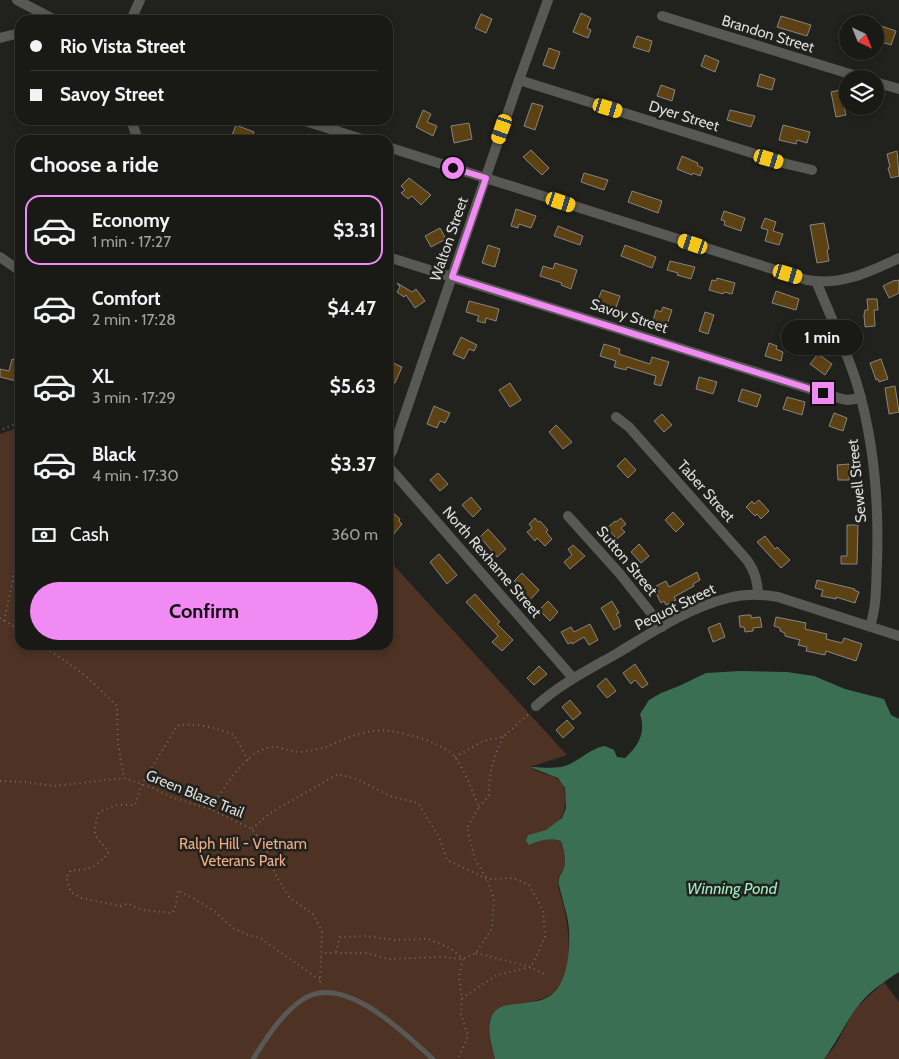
<!DOCTYPE html>
<meta charset="utf-8">
<style>
:root{--surface:#191916;--page:#22221f;--text:#f1f3f6;--muted:#9fa0a1;--line:#373835;--accent:#f28af3}
body{margin:0;font-family:Cabin,sans-serif;background:var(--page);color:var(--text);height:100vh;display:flex;flex-direction:column;font-size:19px;white-space:nowrap}
*{box-sizing:border-box;margin:0}
p{font-size:16px;color:var(--muted)}
.icon{flex:none;width:28px;height:28px;fill:none;stroke:currentColor;stroke-width:2;stroke-linecap:round;stroke-linejoin:round}
.map{position:relative;flex:1;overflow:hidden}
.details{position:absolute;left:15px;top:135px;width:378px;height:515px;display:flex;flex-direction:column;background:var(--surface);border-radius:15px;box-shadow:0 2px 8px #0003,0 0 0 1px var(--line)}
.details>*{flex:none}
.top-card{position:absolute;left:15px;top:15px;width:378px;height:110px;border-radius:15px;box-shadow:0 2px 8px #0003,0 0 0 1px var(--line);display:grid;align-content:center;height:110px;padding:0 15px;background:var(--surface)}
.needle{width:32px;rotate:137deg}
.fabs{position:absolute;left:839px;top:15px;display:grid;gap:10px}
.fabs a{display:grid;place-items:center;width:45px;height:45px;border-radius:50%;background:var(--surface);box-shadow:0 2px 8px #0003,0 0 0 1px var(--line);font-size:25px}
.end{position:absolute;width:22px;height:22px;margin:-11px;border:6px solid #f28af3;background:#111;box-shadow:0 0 0 2px #111}
.from{border-radius:50%}
.bubble{position:absolute;height:35px;border-radius:18px;background:var(--surface);box-shadow:0 2px 8px #0003,0 0 0 1px var(--line);font-size:16px;font-weight:700;line-height:35px;text-align:center}
.car{position:absolute;width:15px;height:30px;margin:-15px -8px;border-radius:6px;box-shadow:0 0 4px 1px #0007;background:linear-gradient(#f5c518 24%,#345 0 40%,#f5c518 0 76%,#345 0 86%,#f5c518 0)}
.top-card b{display:flex;align-items:center;gap:18px;height:48px;font-size:19px}
.top-card b+b{border-top:1px solid var(--line)}
.top-card i{width:12px;height:12px;background:var(--text)}
ul{padding:0;list-style:none}
li{display:flex;align-items:center;gap:15px;height:70px;margin:0 10px 8px;padding:0 5px;border:2px solid transparent;border-radius:15px}
li div{flex:1}
li b{display:block;font-size:19px}
li em{font-style:normal;font-weight:700}
li.current{border-color:var(--accent)}
li>.icon{width:45px;height:45px;stroke-width:1.5}
h2{padding:0 15px;font-size:22px;line-height:60px}
.pay{display:flex;align-items:center;gap:12px;height:55px;padding:0 15px;font-size:19px}
.pay p{margin-inline-start:auto}
.action{display:flex;gap:10px;margin-top:auto;padding:10px 15px}
.action a{flex:1;height:58px;border-radius:30px;background:var(--accent);color:#111;font-size:20px;font-weight:700;line-height:58px;text-align:center}
.map>svg:first-child{display:block}
.green{fill:#4e3223}
.water{fill:#3b6f54}
.building{fill:#5c4113;stroke:#878582}
.lines{fill:none;stroke-linecap:round;stroke-linejoin:round}
.path{stroke:#6d6d6a;stroke-width:2;stroke-dasharray:1 4;stroke-linecap:butt}
.service{stroke:#585854;stroke-width:5}
.minor{stroke:#585854;stroke-width:10}
.route{stroke:#f28af3;stroke-width:6}
.labels{text-anchor:middle;dominant-baseline:central;stroke-width:5;stroke-linejoin:round;paint-order:stroke}
.street-label{font-size:15px;fill:#dddddb;stroke:#21211e}
.park-label{font-size:15px;fill:#f4ab84;stroke:#21211e}
.water-label{font-size:16px;font-style:italic;fill:#9ef0c4;stroke:#21211e}
</style>
<div class="map">
<svg width="899" height="1059" viewBox="0 0 899 1059">
<rect width="100%" height="100%" fill="#21211e"/>
<g class="green">
<path d="M20 427V645H388V559L567 755 530 767C537 773 548 773 556 778 564 782 565 790 565 798 566 813 561 822 547 830 541 832 534 833 528 835L529 845C539 840 551 838 561 841 564 849 566 859 564 867 563 872 558 877 558 881 558 889 562 900 564 907 569 931 572 959 562 982 548 1015 488 991 489 1029 489 1039 493 1050 495 1059H0V434Z"/>
<path d="M884 982 899 1002V1059H824L835 1046 855 1009Z"/>
</g>
<path class="water" d="M740 671 787 672 814 676 845 689 884 699 891 715 899 719V972C883 982 866 994 855 1010 844 1026 836 1043 824 1059H495C492 1045 485 1027 493 1014 499 1004 513 1005 524 1003 531 1002 540 1001 546 998 568 989 570 950 569 930 568 915 562 899 559 885 557 878 562 874 564 868 566 859 564 849 561 841 551 838 539 840 529 845L526 841 528 835 546 830 562 818 566 808 565 788 558 778 530 767C542 767 559 770 570 764 582 758 592 748 605 746L614 750 617 757 625 758C639 745 646 733 640 714L649 700 661 693 679 686 706 673Z"/>
<g class="building">
<path d="M581 13 591 18 587 28 591 30 588 38 573 32Z"/>
<path d="M481 14 492 19 486 33 475 28Z"/>
<path d="M781 16 811 25 807 36 777 27Z"/>
<path d="M875 24 896 31 891 45 875 40Z"/>
<path d="M637 36 652 41 649 52 633 47Z"/>
<path d="M549 48 560 52 554 69 543 65Z"/>
<path d="M705 55 719 61 715 72 701 66Z"/>
<path d="M760 74 775 79 772 90 757 86Z"/>
<path d="M661 85 675 90 672 101 657 96Z"/>
<path d="M840 90 846 115 836 117 831 92Z"/>
<path d="M532 103 543 106 535 130 524 126Z"/>
<path d="M423 110 431 114 427 122 437 126 433 136 416 127Z"/>
<path d="M730 110 755 116 751 127 727 120Z"/>
<path d="M469 123 472 139 454 143 451 126Z"/>
<path d="M236 125 254 132 251 140H230Z"/>
<path d="M783 125 810 132 807 143 797 140 796 144 779 140Z"/>
<path d="M531 150 549 168 542 175 523 157Z"/>
<path d="M897 151 899 176 891 178 888 168 890 167 887 154Z"/>
<path d="M682 156 698 163 697 165 703 168 700 176 693 173 692 175 677 169Z"/>
<path d="M584 173 608 180 604 190 581 182Z"/>
<path d="M409 178 431 195 421 205 412 196 408 199 401 193 405 190 401 186Z"/>
<path d="M632 191 662 201 658 213 628 202Z"/>
<path d="M516 209 536 216 531 228 519 224 518 228 511 226Z"/>
<path d="M724 211 745 218 741 231 724 225 725 221 721 220Z"/>
<path d="M765 218 776 222 773 231 783 234 779 245 765 241 768 230 761 228Z"/>
<path d="M824 223 829 249 827 250 829 261 817 263 810 225Z"/>
<path d="M558 226 583 236 580 245 554 236Z"/>
<path d="M440 228 446 239 431 247 425 236Z"/>
<path d="M488 245 500 249 495 267 482 263Z"/>
<path d="M625 245 656 257 652 268 621 256Z"/>
<path d="M670 261 695 267 691 279 677 275 678 273 667 270Z"/>
<path d="M555 263 577 270 571 289 561 285 562 283 540 276 543 266 553 269Z"/>
<path d="M717 278 735 283 732 294 724 292 723 294 709 290 712 280 716 281Z"/>
<path d="M895 280V281L899 280V293L889 298 883 286Z"/>
<path d="M397 283 412 292 416 289 425 301 415 308 406 295 404 297 397 292 400 287Z"/>
<path d="M602 290 620 296 616 308 597 302Z"/>
<path d="M776 291 799 299 796 310 772 303Z"/>
<path d="M867 299H877L878 310H874L875 326 865 327 864 315 865 310H868Z"/>
<path d="M469 301 499 309 496 321 486 318 485 323 477 321 479 316 466 312Z"/>
<path d="M663 307 672 310 667 325 653 321 656 310 661 312Z"/>
<path d="M705 312 714 315 708 334 699 331Z"/>
<path d="M461 337 477 345 474 351 469 349 464 359 453 354Z"/>
<path d="M769 343 777 346 776 349 783 352 781 361 765 356Z"/>
<path d="M604 344 620 349 619 354 650 364 652 357 669 362 661 386 654 384 656 376 627 367 626 370 614 367 616 361 600 356Z"/>
<path d="M818 354 832 364 825 375 810 364Z"/>
<path d="M12 359 20 361V382L0 377V369L9 371Z"/>
<path d="M881 359 888 379 879 382 878 379 876 380 870 363Z"/>
<path d="M391 362 402 367 395 383 388 380V369Z"/>
<path d="M699 377 717 382 713 394 696 389Z"/>
<path d="M510 383 521 400 510 407 499 390Z"/>
<path d="M895 386 899 412 889 414 885 388Z"/>
<path d="M742 389 761 395 757 407 738 401Z"/>
<path d="M787 397 805 402 802 415 783 409Z"/>
<path d="M434 406 450 413 445 423 440 421 437 428 427 424Z"/>
<path d="M834 413 847 418 843 431 829 426Z"/>
<path d="M662 414 672 425 664 432 654 421Z"/>
<path d="M556 425 572 442 563 449 549 432Z"/>
<path d="M625 458 636 470 628 478 617 466Z"/>
<path d="M849 464V480H838L837 465Z"/>
<path d="M438 473 448 484 440 491 430 480Z"/>
<path d="M471 497 481 509 473 517 462 505Z"/>
<path d="M759 500 769 511 761 519 757 514 755 516 746 507 752 501 754 504Z"/>
<path d="M392 512 400 519 399 521 402 524 388 541V518Z"/>
<path d="M673 512 684 524 676 532 665 520Z"/>
<path d="M535 518 538 522 540 521 548 530 546 532 552 539 545 546 537 538 535 541 527 532 532 528 529 524Z"/>
<path d="M621 518 626 524 621 528 625 532 617 539 607 528 615 521 616 522Z"/>
<path d="M847 525H858L857 564H841V556H847Z"/>
<path d="M488 529 506 549 497 557 480 537Z"/>
<path d="M765 536 775 549 777 547 790 560 781 568 757 542Z"/>
<path d="M639 544 649 556 641 563 631 552Z"/>
<path d="M573 545 585 556 570 569 564 562 572 555 568 549Z"/>
<path d="M439 554 457 575 447 584 430 562Z"/>
<path d="M697 572 700 580 693 584 694 586 674 597 676 600 666 605 664 601 661 603 656 593 659 592 656 586 666 581 669 587Z"/>
<path d="M522 573 539 590 530 600 517 589 520 586 514 581Z"/>
<path d="M817 580 855 589 854 590 859 592 855 603 836 597V599L821 596 823 590 815 588Z"/>
<path d="M475 594 500 622 497 624 513 640 502 651 492 642 498 636 466 602Z"/>
<path d="M548 601 558 612 550 621 539 610Z"/>
<path d="M612 601 619 613 616 614 620 621 619 622 621 626 614 630 601 608Z"/>
<path d="M747 615H751V618L760 617 762 627 753 628V631L745 632 744 627H740L739 616Z"/>
<path d="M776 617 806 623 805 629 827 634 826 639 842 643 844 638 862 644 856 661 826 651 825 655 806 651 807 647 798 645 800 640 785 636V633L780 631V628L774 626Z"/>
<path d="M720 623 725 637 713 642 708 628Z"/>
<path d="M590 624 598 640 589 645 584 637 572 644 571 642 568 644 561 632 571 627 574 632Z"/>
<path d="M635 664 648 684 642 688 635 680 631 684 623 673Z"/>
<path d="M539 666 547 674 534 685 527 678Z"/>
<path d="M606 678 616 691 607 698 597 686Z"/>
<path d="M570 700 581 713 573 720 562 707Z"/>
<path d="M567 720 574 728 563 738 556 730Z"/>
</g>
<g class="lines">
<g class="path">
<path d="M3 429 20 422"/>
<path d="M0 618 20 630"/>
<path d="M4 621 16 565 20 562"/>
<path d="M42 645 86 676 117 706 118 744 124 778"/>
<path d="M455 757 483 741 503 737 531 712"/>
<path d="M248 760 234 735C216 728 197 722 177 726L142 784 135 805H116L99 812C92 833 93 836 109 851 100 865 88 872 71 870L66 878 71 892 81 898 121 906C131 901 134 908 143 910 153 911 162 912 172 913L176 905 178 890 213 910 233 928 248 935 260 938 314 976 321 979"/>
<path d="M0 781 24 782 54 786 124 778 153 788 171 797 210 809 252 829 264 844 277 878 290 898 313 914 322 931 320 986"/>
<path d="M479 807 489 796C489 773 493 758 503 737"/>
<path d="M210 809C224 789 249 744 277 747 282 748 287 750 292 751 300 753 310 751 318 749 330 747 341 739 353 736 365 732 379 729 391 731 410 735 439 741 454 756 463 766 473 793 479 807L467 828 475 859 487 879 494 899 492 928 476 953 463 959 442 957 388 959 367 953H322"/>
<path d="M252 829 270 813 338 774 359 780 390 796 418 803 439 837 447 860 487 879 513 878 529 885 543 910 545 937 531 967 497 975 462 998"/>
<path d="M336 952 340 937 366 936 395 940 428 939 450 948 463 959 459 977 462 998 461 1014 468 1036 458 1059"/>
<path d="M476 953 531 967 547 976"/>
</g>
<path class="service" d="M253 1059C266 1039 281 1014 302 1000 343 971 404 1033 433 1059"/>
<g class="minor">
<path d="M17 0 55 20"/>
<path d="M662 16 866 79"/>
<path d="M131 20 140 0"/>
<path d="M0 38 20 33"/>
<path d="M519 80 787 164 812 170"/>
<path d="M875 82 899 89"/>
<path d="M131 120 138 140"/>
<path d="M302 120 365 140"/>
<path d="M388 147 807 280C841 286 869 272 899 258"/>
<path d="M0 257 20 271"/>
<path d="M388 257 842 399 848 400 861 398"/>
<path d="M816 281C830 315 846 349 857 384 874 441 879 503 877 562 876 583 877 606 870 626"/>
<path d="M616 417 629 427 747 560C755 571 758 582 758 595"/>
<path d="M388 459 393 449 519 80 548 0"/>
<path d="M388 466 573 678"/>
<path d="M568 516 620 574 662 627"/>
<path d="M536 706C560 684 588 670 616 654 651 633 688 608 728 598 744 594 761 594 778 597L899 636"/>
</g>
</g>
<g class="lines">
<path class="route" d="M453 168 486 178 452 277 823 393"/>
</g>
<g class="labels">
<g class="street-label">
<text transform="translate(768 34) rotate(17)">Brandon Street</text>
<text transform="translate(684 116) rotate(17)">Dyer Street</text>
<text transform="translate(449 239) rotate(-71)">Walton Street</text>
<text transform="translate(629 316) rotate(18)">Savoy Street</text>
<text transform="translate(857 481) rotate(-96)">Sewell Street</text>
<text transform="translate(706 491) rotate(48)">Taber Street</text>
<text transform="translate(627 561) rotate(50)">Sutton Street</text>
<text transform="translate(492 562) rotate(49)">North Rexhame Street</text>
<text transform="translate(675 607) rotate(-26)">Pequot Street</text>
<text transform="translate(195 794) rotate(22)">Green Blaze Trail</text>
</g>
<g class="park-label">
<text x="243" y="844">Ralph Hill - Vietnam<tspan x="243" dy="17">Veterans Park</tspan></text>
</g>
<g class="water-label">
<text x="732" y="888">Winning Pond</text>
</g>
</g>
</svg>
<div class="fabs">
<a><svg class="needle" viewBox="-14 -14 28 28"><path d="M0-13l5 13h-10z" fill="#e53935"/><path d="M0 13l5-13h-10z" fill="#9fa0a1"/></svg></a>
<a><svg class="icon" aria-label="layers" viewBox="0 0 24 24"><path d="M12 4l9 5-9 5-9-5zM3 14l9 5 9-5"/></svg></a>
</div>
<i class="end from" style="left:453px;top:168px"></i>
<i class="end" style="left:823px;top:393px"></i>
<div class="bubble" style="left:781px;top:320px;width:82px">1 min</div>
<i class="car" style="left:608px;top:108px;rotate:107deg"></i>
<i class="car" style="left:502px;top:129px;rotate:199deg"></i>
<i class="car" style="left:769px;top:159px;rotate:107deg"></i>
<i class="car" style="left:561px;top:202px;rotate:108deg"></i>
<i class="car" style="left:693px;top:244px;rotate:288deg"></i>
<i class="car" style="left:788px;top:274px;rotate:107deg"></i>
<div class="top-card">
<b><i class="from"></i>Rio Vista Street</b>
<b><i></i>Savoy Street</b>
</div>
<section class="details">
<h2>Choose a ride</h2>
<ul>
<li class="current"><svg class="icon" aria-label="car" viewBox="0 0 24 24"><path d="M5 17H2v-5l4-1 3-4h7l3 4 3 1v5h-3M9 17h6M6 11h13"/><circle cx="7" cy="17" r="2"/><circle cx="17" cy="17" r="2"/></svg><div><b>Economy</b><p>1 min · 17:27</p></div><em>$3.31</em></li>
<li><svg class="icon" aria-label="car" viewBox="0 0 24 24"><path d="M5 17H2v-5l4-1 3-4h7l3 4 3 1v5h-3M9 17h6M6 11h13"/><circle cx="7" cy="17" r="2"/><circle cx="17" cy="17" r="2"/></svg><div><b>Comfort</b><p>2 min · 17:28</p></div><em>$4.47</em></li>
<li><svg class="icon" aria-label="car" viewBox="0 0 24 24"><path d="M5 17H2v-5l4-1 3-4h7l3 4 3 1v5h-3M9 17h6M6 11h13"/><circle cx="7" cy="17" r="2"/><circle cx="17" cy="17" r="2"/></svg><div><b>XL</b><p>3 min · 17:29</p></div><em>$5.63</em></li>
<li><svg class="icon" aria-label="car" viewBox="0 0 24 24"><path d="M5 17H2v-5l4-1 3-4h7l3 4 3 1v5h-3M9 17h6M6 11h13"/><circle cx="7" cy="17" r="2"/><circle cx="17" cy="17" r="2"/></svg><div><b>Black</b><p>4 min · 17:30</p></div><em>$3.37</em></li>
</ul>
<div class="pay"><svg class="icon" aria-label="cash" viewBox="0 0 24 24"><path d="M3 7h18v10H3z"/><circle cx="12" cy="12" r="2"/></svg>Cash<p>360 m</p></div>
<div class="action"><a>Confirm</a></div>
</section>
</div>
